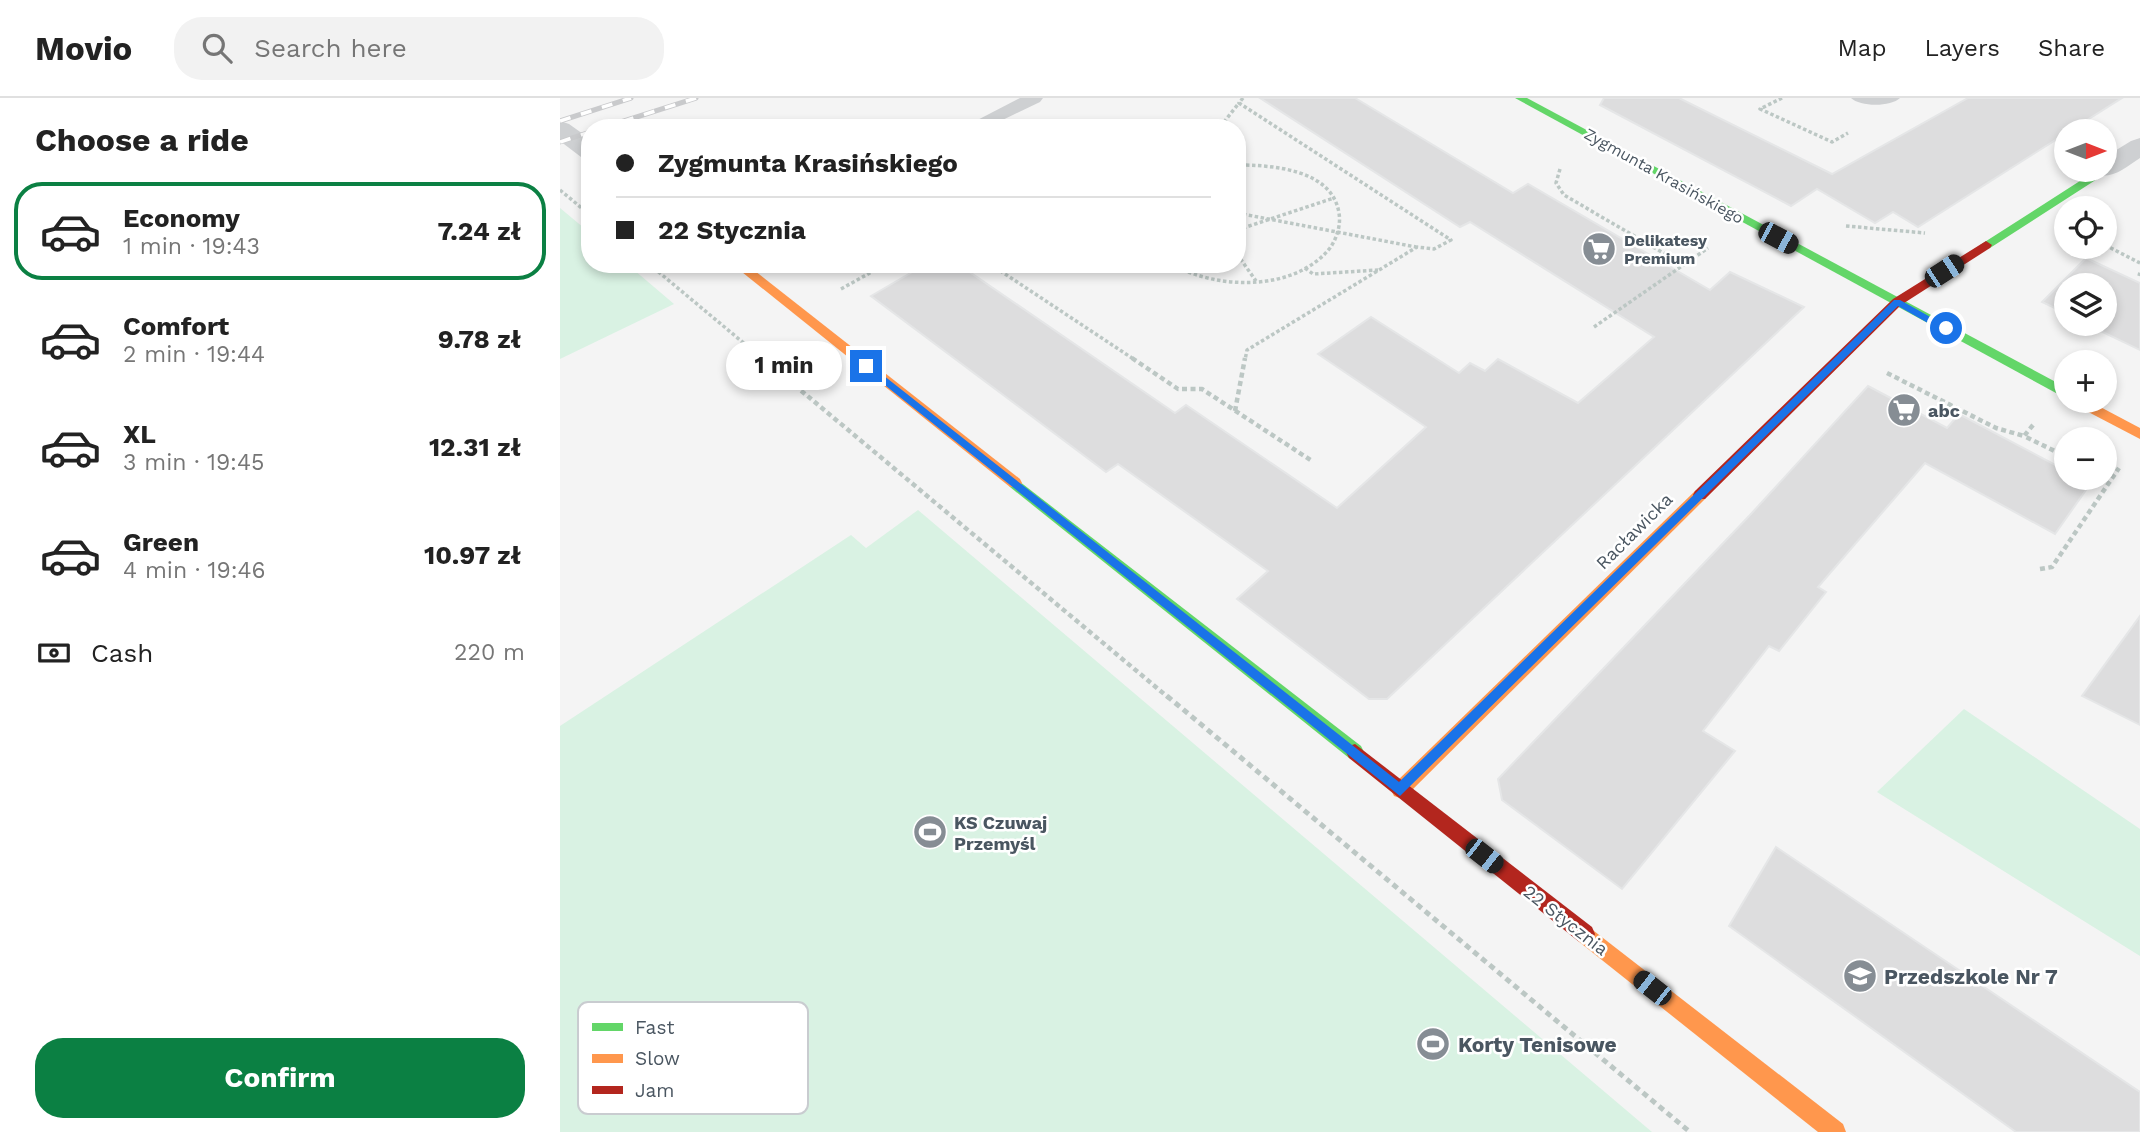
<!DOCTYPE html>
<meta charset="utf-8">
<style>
:root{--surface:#fff;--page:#f2f2f2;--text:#222;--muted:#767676;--line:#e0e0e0;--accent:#0b8043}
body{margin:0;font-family:"Work Sans",sans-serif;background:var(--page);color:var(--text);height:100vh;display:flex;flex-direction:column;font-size:26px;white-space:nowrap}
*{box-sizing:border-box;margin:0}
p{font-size:23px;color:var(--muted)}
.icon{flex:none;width:38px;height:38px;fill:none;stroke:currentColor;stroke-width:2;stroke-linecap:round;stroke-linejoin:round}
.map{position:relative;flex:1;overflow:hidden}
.side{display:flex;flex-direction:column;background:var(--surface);width:560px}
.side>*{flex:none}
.banner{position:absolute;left:21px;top:21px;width:665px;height:154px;border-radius:28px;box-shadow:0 4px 10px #0003;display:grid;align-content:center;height:154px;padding:0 35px;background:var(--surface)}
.needle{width:46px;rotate:90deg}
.controls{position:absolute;left:1494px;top:21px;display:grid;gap:14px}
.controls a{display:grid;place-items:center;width:63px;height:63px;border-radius:50%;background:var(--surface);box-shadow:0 4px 10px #0003;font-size:35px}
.end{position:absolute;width:32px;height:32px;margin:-16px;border:9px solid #1a73e8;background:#fff;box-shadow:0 0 0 4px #fff}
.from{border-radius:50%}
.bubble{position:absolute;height:49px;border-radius:24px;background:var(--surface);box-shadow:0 4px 10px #0003;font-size:23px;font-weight:700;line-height:49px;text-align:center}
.car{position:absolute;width:21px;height:42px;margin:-21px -10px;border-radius:9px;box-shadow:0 0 5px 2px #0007;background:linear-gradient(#222 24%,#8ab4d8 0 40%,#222 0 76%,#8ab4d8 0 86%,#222 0)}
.banner b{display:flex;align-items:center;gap:24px;height:66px;font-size:26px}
.banner b+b{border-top:2px solid var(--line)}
.banner i{width:18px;height:18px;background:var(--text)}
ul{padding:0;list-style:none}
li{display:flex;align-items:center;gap:21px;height:98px;margin:0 14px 10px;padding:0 21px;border:4px solid transparent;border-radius:28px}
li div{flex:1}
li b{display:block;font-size:26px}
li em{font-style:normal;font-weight:700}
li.on{border-color:var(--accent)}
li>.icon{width:63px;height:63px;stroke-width:1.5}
h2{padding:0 35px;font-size:32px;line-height:84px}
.pay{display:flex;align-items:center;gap:18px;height:77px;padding:0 35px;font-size:26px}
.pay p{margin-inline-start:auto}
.primary-button{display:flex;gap:14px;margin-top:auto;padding:14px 35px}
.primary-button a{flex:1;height:80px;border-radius:28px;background:var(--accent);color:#fff;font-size:28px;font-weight:700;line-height:80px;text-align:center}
header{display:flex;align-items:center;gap:42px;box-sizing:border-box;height:98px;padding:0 35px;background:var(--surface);border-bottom:2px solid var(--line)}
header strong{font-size:33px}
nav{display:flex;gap:38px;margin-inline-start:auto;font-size:24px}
.search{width:490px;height:63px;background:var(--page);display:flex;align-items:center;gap:18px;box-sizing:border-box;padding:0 24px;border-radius:28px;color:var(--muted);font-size:26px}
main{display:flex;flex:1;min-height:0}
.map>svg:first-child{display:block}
.green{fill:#d9f2e3}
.building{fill:#ddddde;stroke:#e5e6e7;stroke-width:2}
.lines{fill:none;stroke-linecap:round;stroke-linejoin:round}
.path-far2{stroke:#bcc7c4;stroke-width:3.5;stroke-dasharray:3.5 2.5;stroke-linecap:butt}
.path-far1{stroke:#bcc7c4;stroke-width:4.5;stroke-dasharray:5 3.5;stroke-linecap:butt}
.path{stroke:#bcc7c4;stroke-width:5;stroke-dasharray:6 4.5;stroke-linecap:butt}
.lane{fill:#ced0d2;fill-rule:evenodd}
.street{fill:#ced0d2;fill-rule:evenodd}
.fast{fill:#63d668;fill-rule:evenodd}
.slow{fill:#ff974d;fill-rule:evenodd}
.jam{fill:#b3261e;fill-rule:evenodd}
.rail-casing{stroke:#c9cacc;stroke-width:5}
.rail{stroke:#fff;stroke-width:3.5;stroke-dasharray:11;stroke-linecap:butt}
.route{fill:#1a73e8}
.labels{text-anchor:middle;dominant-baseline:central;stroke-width:5;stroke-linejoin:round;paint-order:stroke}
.far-street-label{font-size:16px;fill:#4a5661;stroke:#fff}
.far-poi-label{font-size:16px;font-weight:bold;fill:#4a5661;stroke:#fff;text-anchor:start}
.poi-label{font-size:18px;font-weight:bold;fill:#4a5661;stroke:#fff;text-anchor:start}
.street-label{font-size:18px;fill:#4a5661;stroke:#fff}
.near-poi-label{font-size:21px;font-weight:bold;fill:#4a5661;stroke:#fff;text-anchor:start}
.key{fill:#fff;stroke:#c9ccd0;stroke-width:2}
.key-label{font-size:19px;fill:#4a5661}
</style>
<header>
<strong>Movio</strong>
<div class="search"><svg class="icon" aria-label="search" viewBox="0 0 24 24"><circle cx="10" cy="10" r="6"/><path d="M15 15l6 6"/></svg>Search here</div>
<nav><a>Map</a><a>Layers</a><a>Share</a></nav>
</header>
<main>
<section class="side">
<h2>Choose a ride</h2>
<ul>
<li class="on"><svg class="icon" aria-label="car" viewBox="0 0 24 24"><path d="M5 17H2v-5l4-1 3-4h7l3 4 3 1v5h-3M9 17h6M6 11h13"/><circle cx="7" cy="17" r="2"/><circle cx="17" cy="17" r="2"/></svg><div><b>Economy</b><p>1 min · 19:43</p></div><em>7.24 zł</em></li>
<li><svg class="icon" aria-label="car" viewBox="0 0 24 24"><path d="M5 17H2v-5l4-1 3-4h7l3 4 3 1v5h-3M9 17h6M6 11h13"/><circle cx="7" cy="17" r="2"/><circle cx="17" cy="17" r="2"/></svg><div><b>Comfort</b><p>2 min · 19:44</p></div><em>9.78 zł</em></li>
<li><svg class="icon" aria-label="car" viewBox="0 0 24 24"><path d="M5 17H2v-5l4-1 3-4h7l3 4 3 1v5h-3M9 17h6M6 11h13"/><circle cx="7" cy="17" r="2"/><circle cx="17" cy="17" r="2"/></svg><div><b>XL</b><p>3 min · 19:45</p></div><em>12.31 zł</em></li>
<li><svg class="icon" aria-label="car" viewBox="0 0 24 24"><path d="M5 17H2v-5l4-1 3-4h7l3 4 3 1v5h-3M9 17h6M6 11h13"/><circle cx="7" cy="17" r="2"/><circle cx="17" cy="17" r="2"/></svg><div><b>Green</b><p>4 min · 19:46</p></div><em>10.97 zł</em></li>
</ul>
<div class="pay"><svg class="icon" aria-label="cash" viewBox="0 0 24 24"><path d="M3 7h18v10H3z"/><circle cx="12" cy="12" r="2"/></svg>Cash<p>220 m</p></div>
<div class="primary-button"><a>Confirm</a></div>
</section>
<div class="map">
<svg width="1580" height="1034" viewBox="0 0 1580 1034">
<rect width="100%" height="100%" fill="#f4f4f4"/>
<g class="green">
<path d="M0 110 30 135V166H67L114 206 0 261Z"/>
<path d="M358 412 1092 1034H0V628L291 437 306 450Z"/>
<path d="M1404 611 1580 731V858L1317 694Z"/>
</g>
<g class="building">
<path d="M700 0H795L953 95 968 86 1150 192 1170 174 1244 209 827 601H809L677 501 708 473 558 366 546 374 311 198 366 166H398L615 315 626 307 777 410 866 329 758 256 811 219 899 275 910 265 925 273 938 261 1018 305 1094 239 910 124 900 129Z"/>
<path d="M1044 0H1119L1272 76 1408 0H1562L1358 129 1333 114 1315 125 1257 91 1231 108 1040 7Z"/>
<path d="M1526 160 1580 185V252L1526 226H1545V187H1507V216L1482 204Z"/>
<path d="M1308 288 1387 330 1399 316 1507 373V380H1520L1531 385 1495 436 1365 365 1258 489 1266 494 1219 553 1209 548 1143 633 1175 653 1062 791 942 702 938 681 1190 417Z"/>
<path d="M1580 518V627L1522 598Z"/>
<path d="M1216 749 1580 994V1034H1456L1169 828Z"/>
</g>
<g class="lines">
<g class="path-far2">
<path d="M683 0 679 5 891 142 874 151 857 149 687 252 685 262"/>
<path d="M1222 0 1200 11 1272 44 1288 35"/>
<path d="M663 30 664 24 679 5"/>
<path d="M1000 71 996 85 1004 97 1124 167"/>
<path d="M0 92 30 117"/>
<path d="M677 115 856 149"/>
<path d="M1286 128 1365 135"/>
<path d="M677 132 774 100"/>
<path d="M1545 147 1580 165"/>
<path d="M677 156 696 183"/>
<path d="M89 166 204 262"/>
<path d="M430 166 575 262"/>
<path d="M612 166C656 192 735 194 770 150 777 140 781 127 779 115 772 71 712 67 677 67"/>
<path d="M745 170 753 176 818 172"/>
<path d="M1579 178 1580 174"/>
<path d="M281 191 326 166"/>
<path d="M1034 229 1148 150"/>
</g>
<g class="path-far1">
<path d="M202 260 609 600"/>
<path d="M572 260 618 291H642L752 363"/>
<path d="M1327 275 1436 330 1464 338"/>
<path d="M675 313 685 260"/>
<path d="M1473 327 1464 338 1507 359"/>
<path d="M1480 471 1492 469 1559 370"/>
</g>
<path class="path" d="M607 598 1130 1034"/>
<g class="lane">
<path d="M460 0H483L480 4 426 30H402Z"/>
<path d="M1291 0H1340C1331 9 1300 9 1291 0Z"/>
</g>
<g class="street">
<path d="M0 23 9 26 30 41V62L21 59 0 43Z"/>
<path d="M1580 40V60C1566 69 1554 81 1536 77L1532 72H1545V59L1571 43Z"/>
</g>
<g class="fast">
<path d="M955 0H967L1507 290V301Z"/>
<path d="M1545 69 1549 72 1548 74 1430 150 1426 151 1420 147 1537 72H1545Z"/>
<path d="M455 380 801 648 804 654 801 660 795 662 789 660 450 389 448 385 450 381Z"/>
</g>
<g class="slow">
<path d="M172 166H186L460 381 462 385 460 389H450Z"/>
<path d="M1511 303H1529L1580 330V341L1513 306Z"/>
<path d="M1140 391 1147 397 1145 401 846 698 840 700 834 698 831 692 834 686 1135 393Z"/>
<path d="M1025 826 1283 1026 1286 1034H1258L1018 843 1015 836 1018 829Z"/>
</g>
<g class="jam">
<path d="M1426 143 1432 147 1430 150 1341 207 1145 401H1135L1133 397 1135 393 1333 201Z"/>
<path d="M795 646 1032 829 1035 836 1032 843 1025 846 1018 843 789 660 786 654 789 648Z"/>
</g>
<g class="rail-casing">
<g id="rail">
<path d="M0 23 71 0"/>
<path d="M42 30 136 0"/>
<path d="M0 44 30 34"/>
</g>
</g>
<use href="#rail" class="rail"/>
</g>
<path class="route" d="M1334 202H1340L1390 230 1382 233 1338 208 840 698 301 268 309 266 839 684Z"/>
<defs>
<g id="supermarket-disc" transform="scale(1.75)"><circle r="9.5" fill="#868d94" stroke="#fff"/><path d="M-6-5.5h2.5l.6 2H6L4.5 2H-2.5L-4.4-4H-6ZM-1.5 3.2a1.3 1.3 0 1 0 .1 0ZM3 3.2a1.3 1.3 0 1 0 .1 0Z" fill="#fff"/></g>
<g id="stadium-disc" transform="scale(1.75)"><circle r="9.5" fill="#868d94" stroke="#fff"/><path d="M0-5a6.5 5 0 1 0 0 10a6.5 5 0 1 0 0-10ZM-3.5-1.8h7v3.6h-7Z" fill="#fff"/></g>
<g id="school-disc" transform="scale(1.75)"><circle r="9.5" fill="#868d94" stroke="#fff"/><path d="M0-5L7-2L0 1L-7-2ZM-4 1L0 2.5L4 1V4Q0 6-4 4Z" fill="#fff"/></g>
</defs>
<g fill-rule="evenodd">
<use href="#supermarket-disc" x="1039" y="151"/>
<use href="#supermarket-disc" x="1344" y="312"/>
<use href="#stadium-disc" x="370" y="734"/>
<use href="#school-disc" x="1300" y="878"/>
<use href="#stadium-disc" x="873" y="946"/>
</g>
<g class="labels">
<g class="far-street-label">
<text transform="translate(1104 78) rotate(29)">Zygmunta Krasińskiego</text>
</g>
<g class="far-poi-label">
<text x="1064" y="142">Delikatesy<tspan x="1064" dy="18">Premium</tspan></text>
</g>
<g class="poi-label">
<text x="1368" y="312">abc</text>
<text x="394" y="724">KS Czuwaj<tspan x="394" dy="21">Przemyśl</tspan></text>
</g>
<g class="street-label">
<text transform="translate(1074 433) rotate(-45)">Racławicka</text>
<text transform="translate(1006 822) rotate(38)">22 Stycznia</text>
</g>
<g class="near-poi-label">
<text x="1324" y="878">Przedszkole Nr 7</text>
<text x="898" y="946">Korty Tenisowe</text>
</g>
</g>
<rect x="18" y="904" width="230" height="112" rx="10" class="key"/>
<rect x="32" y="925" width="31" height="8" fill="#63d668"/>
<rect x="32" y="956" width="31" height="9" fill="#ff974d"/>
<rect x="32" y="988" width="31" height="8" fill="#b3261e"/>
<g class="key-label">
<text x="75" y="936">Fast</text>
<text x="75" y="967">Slow</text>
<text x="75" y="999">Jam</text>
</g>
</svg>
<div class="controls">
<a><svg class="needle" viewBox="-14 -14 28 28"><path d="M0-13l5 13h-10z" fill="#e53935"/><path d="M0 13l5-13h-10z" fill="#767676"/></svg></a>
<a><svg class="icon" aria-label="locate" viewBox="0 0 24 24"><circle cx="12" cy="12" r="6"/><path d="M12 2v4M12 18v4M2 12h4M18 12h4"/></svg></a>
<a><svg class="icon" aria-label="layers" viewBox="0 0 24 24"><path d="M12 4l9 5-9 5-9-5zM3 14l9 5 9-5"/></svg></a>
<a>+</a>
<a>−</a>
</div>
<i class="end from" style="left:1386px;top:230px"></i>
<i class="end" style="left:306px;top:268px"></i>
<div class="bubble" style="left:166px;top:243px;width:116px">1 min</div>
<i class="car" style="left:1218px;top:140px;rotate:118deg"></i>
<i class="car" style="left:1384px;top:173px;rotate:57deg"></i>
<i class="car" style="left:924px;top:758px;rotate:128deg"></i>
<i class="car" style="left:1092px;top:890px;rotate:308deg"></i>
<div class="banner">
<b><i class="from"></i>Zygmunta Krasińskiego</b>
<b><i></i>22 Stycznia</b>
</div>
</div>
</main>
